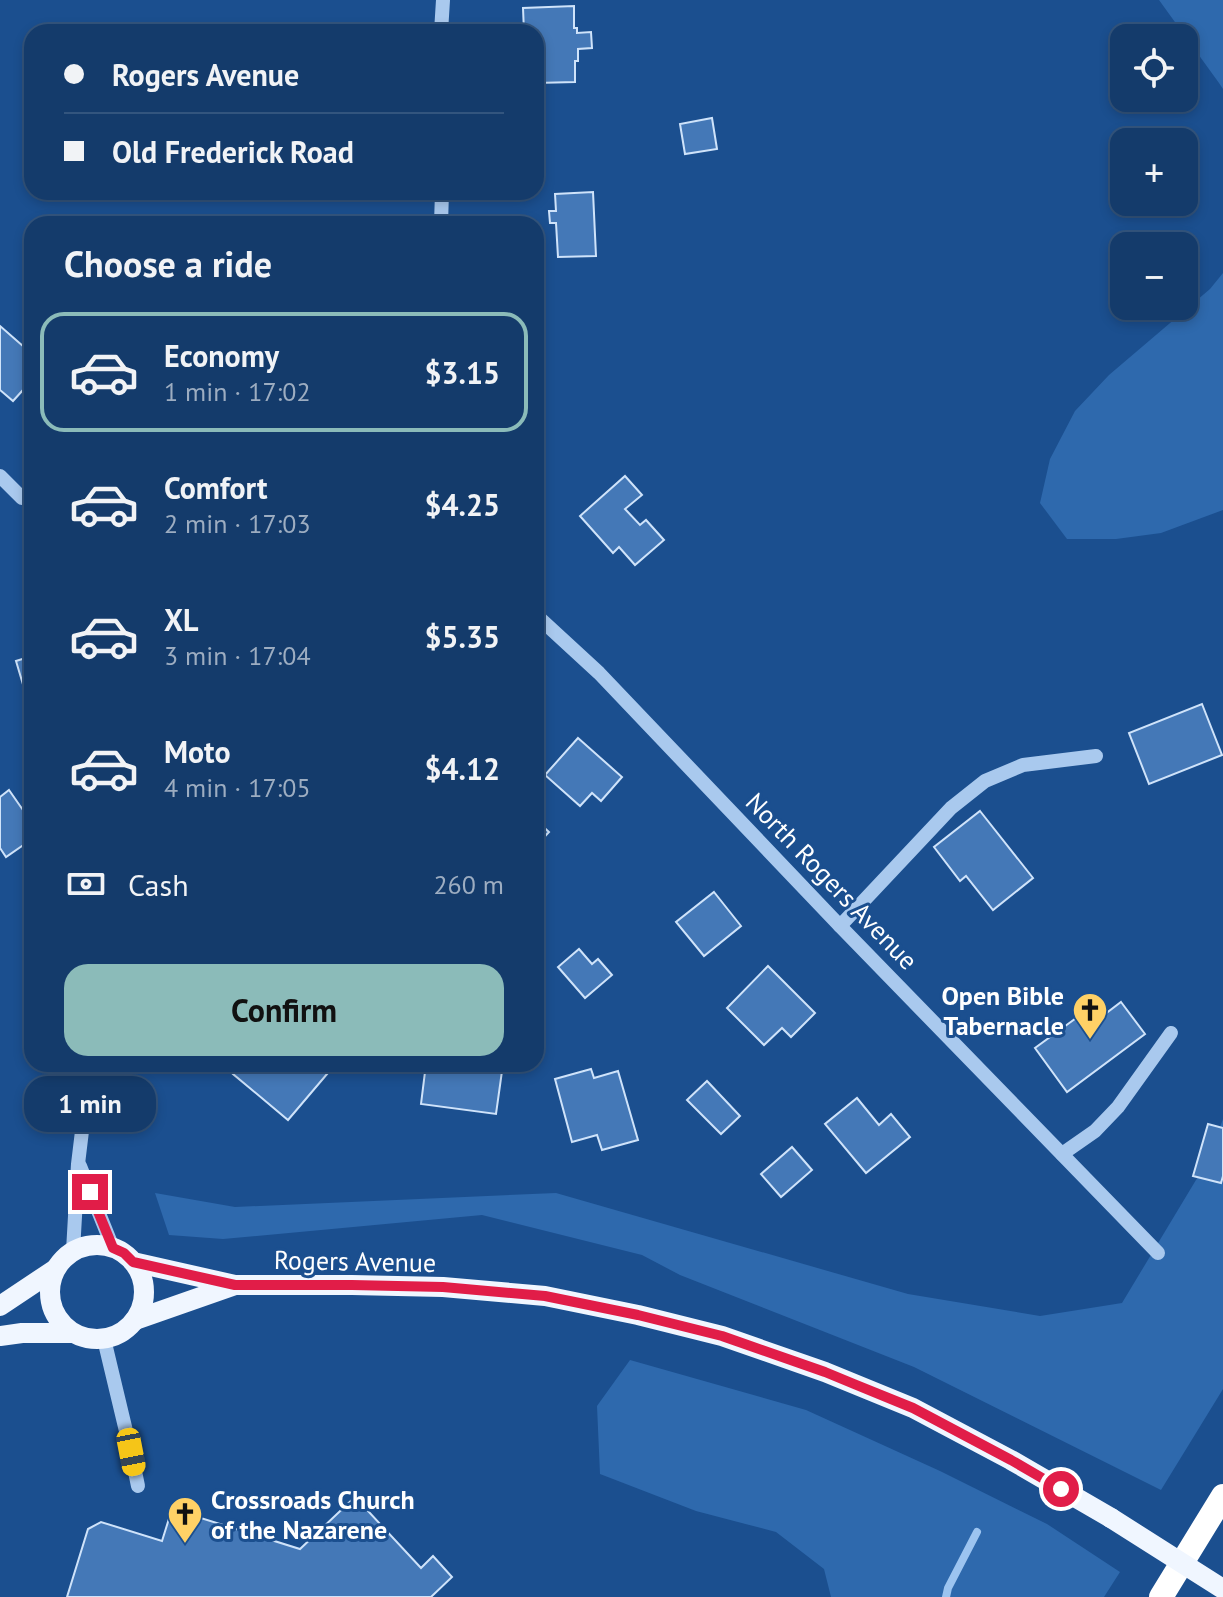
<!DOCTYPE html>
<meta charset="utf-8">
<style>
:root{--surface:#143b6b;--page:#214673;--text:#f1f3f6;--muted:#9dadc1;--line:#33557e;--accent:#8bbbb9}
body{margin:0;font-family:"PT Sans",sans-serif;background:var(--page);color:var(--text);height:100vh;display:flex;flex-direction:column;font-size:30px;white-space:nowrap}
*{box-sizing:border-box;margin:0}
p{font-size:26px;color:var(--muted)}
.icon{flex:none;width:44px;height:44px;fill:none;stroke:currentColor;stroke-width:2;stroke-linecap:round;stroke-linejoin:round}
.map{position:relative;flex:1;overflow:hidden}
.side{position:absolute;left:24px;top:216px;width:520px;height:856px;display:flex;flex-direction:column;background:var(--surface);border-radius:24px;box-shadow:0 4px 12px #0003,0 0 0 2px var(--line)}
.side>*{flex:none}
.hud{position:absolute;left:24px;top:24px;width:520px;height:176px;border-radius:24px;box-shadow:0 4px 12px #0003,0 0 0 2px var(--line);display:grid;align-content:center;height:176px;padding:0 40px;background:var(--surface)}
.buttons{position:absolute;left:1110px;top:24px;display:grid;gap:16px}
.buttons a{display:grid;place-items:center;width:88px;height:88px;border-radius:16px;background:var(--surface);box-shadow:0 4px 12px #0003,0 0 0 2px var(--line);font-size:40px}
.end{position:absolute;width:36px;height:36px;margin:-18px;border:10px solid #e11d48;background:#fff;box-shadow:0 0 0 4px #fff}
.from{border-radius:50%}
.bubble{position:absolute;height:56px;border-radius:24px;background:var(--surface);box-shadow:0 4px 12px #0003,0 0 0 2px var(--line);font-size:26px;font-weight:800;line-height:56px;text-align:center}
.car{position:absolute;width:24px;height:48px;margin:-24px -12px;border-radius:10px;box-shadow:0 0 6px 2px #0007;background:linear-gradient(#f5c518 24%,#345 0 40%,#f5c518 0 76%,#345 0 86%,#f5c518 0)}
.hud b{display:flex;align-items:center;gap:28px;height:76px;font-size:30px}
.hud b+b{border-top:2px solid var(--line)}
.hud i{width:20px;height:20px;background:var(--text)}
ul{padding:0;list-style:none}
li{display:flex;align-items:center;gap:24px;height:120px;margin:0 16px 12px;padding:0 24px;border:4px solid transparent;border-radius:24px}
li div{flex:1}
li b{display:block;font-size:30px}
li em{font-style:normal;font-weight:800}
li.active{border-color:var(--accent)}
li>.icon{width:72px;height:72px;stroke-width:1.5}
h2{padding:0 40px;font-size:36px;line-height:96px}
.pay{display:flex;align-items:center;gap:20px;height:88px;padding:0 40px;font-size:30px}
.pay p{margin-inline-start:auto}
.button{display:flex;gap:16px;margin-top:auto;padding:16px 40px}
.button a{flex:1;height:92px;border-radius:24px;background:var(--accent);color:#111;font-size:32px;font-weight:800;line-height:92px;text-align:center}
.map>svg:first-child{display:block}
.green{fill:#2e69ad}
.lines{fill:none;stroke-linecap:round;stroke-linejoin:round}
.stream{stroke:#9cc4f0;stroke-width:8}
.building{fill:#4478b7;stroke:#cfe3fa;stroke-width:2}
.minor{stroke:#a9c9ee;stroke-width:14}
.major{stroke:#f0f6ff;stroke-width:20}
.highway{stroke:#fff;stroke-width:24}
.major-bridge{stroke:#f0f6ff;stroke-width:20}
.route{stroke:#e11d48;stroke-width:10}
.labels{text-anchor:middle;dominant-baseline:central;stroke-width:6;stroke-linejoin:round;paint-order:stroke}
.street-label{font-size:26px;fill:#fff;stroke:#1b4f8f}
.poi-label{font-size:26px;font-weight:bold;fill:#fff;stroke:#1b4f8f;text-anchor:end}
</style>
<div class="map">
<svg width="1223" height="1597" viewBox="0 0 1223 1597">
<rect width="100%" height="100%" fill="#1b4f8f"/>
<g class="green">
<path d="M1159 0H1223V89L1219 83Z"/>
<path d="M1223 273V510L1161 533 1116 539H1067L1040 503 1050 459 1075 411 1109 375 1210 289Z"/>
<path d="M1223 1119V1389L1161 1490 914 1367 680 1275 642 1255 482 1215 223 1239 169 1235 155 1193 235 1207 556 1193 908 1294 1040 1316 1122 1303 1208 1160Z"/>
<path d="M630 1360 806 1410 940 1471 1047 1524 1120 1572 1104 1597H831L824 1569 776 1532 696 1511 600 1474 597 1406Z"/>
</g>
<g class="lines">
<path class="stream" d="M946 1597 948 1588 977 1532"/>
</g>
<g class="building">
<path d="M574 6V28H577V33L591 32 592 48 578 49V61H575V82L536 83V32H524L523 8Z"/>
<path d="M712 118 717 149 685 154 680 124Z"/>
<path d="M593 192 596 256 558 257 556 223H550L549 211H556L555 194Z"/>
<path d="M0 326 32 354V380L13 401 0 390Z"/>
<path d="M625 476 642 495 625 509 640 525 646 520 664 540 635 565 619 547 613 553 580 516Z"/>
<path d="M32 656V707L30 708 16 661Z"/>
<path d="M1202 704 1222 755 1149 784 1129 733Z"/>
<path d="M578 738 622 777 601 801 592 793 580 806 545 775Z"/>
<path d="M9 790 32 823V839L6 857 0 848V797Z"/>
<path d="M980 811 1033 878 993 910 966 876 960 881 934 847Z"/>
<path d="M536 820 549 832 536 846Z"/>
<path d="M714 892 741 926 704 956 676 922Z"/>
<path d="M579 949 592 964 598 959 612 975 585 998 558 967Z"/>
<path d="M768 966 815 1013 791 1037 782 1028 764 1045 727 1008Z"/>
<path d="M1121 1002 1145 1034 1067 1092 1035 1048 1079 1016 1088 1027Z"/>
<path d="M241 1064H330L333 1067 288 1120 233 1074Z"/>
<path d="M426 1064H503L496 1114 421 1104Z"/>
<path d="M591 1069 594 1078 618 1071 638 1140 602 1150 597 1135 572 1142 555 1079Z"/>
<path d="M707 1081 740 1116 721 1134 687 1100Z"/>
<path d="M857 1098 879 1125 891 1114 910 1137 866 1173 825 1124Z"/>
<path d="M1208 1124 1223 1128V1176L1221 1183 1193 1176Z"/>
<path d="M792 1147 812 1170 781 1197 761 1174Z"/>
<path d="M355 1497 421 1568 433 1556 452 1577 431 1597H67L88 1529 101 1522 162 1541 172 1509 300 1549Z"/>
</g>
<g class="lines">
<g class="minor">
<path d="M441 32 443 0"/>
<path d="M441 224 442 192"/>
<path d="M0 476 22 498"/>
<path d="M536 615 599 673 840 926 1158 1253"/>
<path d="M840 926 951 808 985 781 1023 765 1096 756"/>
<path d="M1062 1154 1095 1131 1118 1107 1171 1033"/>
<path d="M80 1166 113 1248"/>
<path d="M73 1251 78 1164 87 1090 99 1064"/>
<path d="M104 1339 131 1452 138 1486"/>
</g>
<g class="major">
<circle cx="97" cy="1292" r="47"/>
<path d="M133 1262 235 1285H352L443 1287 545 1296 638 1315 722 1336 825 1372 913 1408 1011 1460 1111 1518"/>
<path d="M0 1306 54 1270"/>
<path d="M135 1320 235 1285"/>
<path d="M0 1336 22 1333H72"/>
</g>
<path class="highway" d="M1161 1597 1223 1496"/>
<path class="major-bridge" d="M1111 1518 1223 1589"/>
</g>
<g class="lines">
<path class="route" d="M90 1192 113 1248 124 1253 133 1262 235 1285H352L443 1287 545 1296 638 1315 722 1336 825 1372 854 1384 913 1408 1011 1460 1061 1489"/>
</g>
<defs>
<g id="church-pin" transform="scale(1.8)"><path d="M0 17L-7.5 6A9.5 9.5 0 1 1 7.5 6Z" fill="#ffd166" stroke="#1b4f8f"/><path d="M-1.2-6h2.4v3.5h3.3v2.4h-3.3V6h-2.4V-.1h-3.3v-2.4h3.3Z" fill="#111"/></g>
</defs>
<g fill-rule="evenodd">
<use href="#church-pin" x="1090" y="1010"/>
<use href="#church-pin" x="185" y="1514"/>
</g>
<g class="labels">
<g class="street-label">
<text transform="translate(832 881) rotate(46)">North Rogers Avenue</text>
<text transform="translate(355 1261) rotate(1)">Rogers Avenue</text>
</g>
<g class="poi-label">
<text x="1064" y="995">Open Bible<tspan x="1064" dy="30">Tabernacle</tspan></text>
<text x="211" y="1499" text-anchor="start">Crossroads Church<tspan x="211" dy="30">of the Nazarene</tspan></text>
</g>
</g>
</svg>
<div class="buttons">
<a><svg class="icon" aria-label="locate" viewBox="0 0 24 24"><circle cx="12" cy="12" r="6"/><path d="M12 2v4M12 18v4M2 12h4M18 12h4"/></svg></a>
<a>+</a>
<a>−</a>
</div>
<i class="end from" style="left:1061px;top:1489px"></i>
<i class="end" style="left:90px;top:1192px"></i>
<div class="bubble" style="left:24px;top:1076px;width:132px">1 min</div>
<i class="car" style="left:131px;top:1452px;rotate:169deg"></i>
<div class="hud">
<b><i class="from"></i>Rogers Avenue</b>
<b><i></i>Old Frederick Road</b>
</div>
<section class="side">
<h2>Choose a ride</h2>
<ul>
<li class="active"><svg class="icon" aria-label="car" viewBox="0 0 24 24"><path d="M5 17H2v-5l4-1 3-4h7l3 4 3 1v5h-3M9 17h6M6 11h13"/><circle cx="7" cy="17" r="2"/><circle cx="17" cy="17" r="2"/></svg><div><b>Economy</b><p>1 min · 17:02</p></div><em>$3.15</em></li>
<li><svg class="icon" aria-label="car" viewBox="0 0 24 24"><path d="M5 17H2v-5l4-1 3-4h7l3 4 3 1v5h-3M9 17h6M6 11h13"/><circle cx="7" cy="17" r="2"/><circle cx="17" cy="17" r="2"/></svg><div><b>Comfort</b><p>2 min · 17:03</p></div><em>$4.25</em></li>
<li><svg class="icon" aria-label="car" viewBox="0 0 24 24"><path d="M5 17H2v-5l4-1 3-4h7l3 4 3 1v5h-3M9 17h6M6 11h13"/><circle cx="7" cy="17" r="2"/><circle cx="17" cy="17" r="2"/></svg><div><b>XL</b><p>3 min · 17:04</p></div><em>$5.35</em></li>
<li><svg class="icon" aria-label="car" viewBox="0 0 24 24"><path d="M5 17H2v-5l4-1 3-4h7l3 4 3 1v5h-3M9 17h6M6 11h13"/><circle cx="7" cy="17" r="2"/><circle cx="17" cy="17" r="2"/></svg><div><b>Moto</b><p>4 min · 17:05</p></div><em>$4.12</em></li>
</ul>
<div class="pay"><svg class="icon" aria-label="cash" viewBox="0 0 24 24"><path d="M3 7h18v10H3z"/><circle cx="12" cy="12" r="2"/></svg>Cash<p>260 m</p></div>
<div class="button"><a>Confirm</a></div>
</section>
</div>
